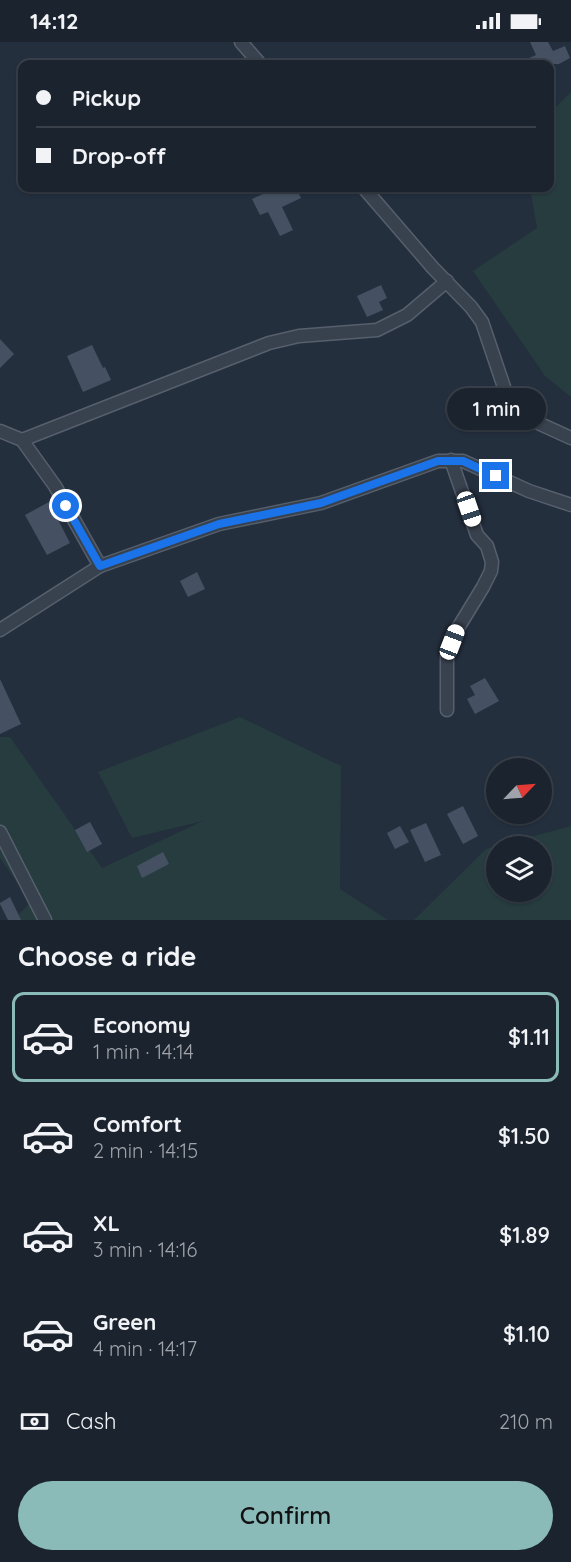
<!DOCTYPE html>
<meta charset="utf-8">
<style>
:root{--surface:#1b232e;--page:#242b36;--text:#f1f3f6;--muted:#a0a4aa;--line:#39404a;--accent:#8bbbb9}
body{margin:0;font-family:Quicksand,sans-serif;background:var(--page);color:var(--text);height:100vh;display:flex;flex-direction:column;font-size:22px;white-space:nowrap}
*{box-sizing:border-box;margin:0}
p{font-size:20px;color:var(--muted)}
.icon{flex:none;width:33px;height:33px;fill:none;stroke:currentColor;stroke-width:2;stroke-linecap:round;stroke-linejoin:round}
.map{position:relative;height:878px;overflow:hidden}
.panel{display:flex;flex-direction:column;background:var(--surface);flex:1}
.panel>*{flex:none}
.hud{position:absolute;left:18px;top:18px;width:536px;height:132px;border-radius:12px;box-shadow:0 2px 4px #0004,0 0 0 2px var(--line);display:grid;align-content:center;height:132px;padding:0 18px;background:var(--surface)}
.needle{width:39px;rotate:65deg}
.buttons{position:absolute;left:486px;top:716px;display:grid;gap:12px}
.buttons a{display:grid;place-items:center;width:66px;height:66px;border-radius:50%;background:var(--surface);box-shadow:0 2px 4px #0004,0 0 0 2px var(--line);font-size:30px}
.end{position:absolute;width:27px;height:27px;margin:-14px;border:8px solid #1a73e8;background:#fff;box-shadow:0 0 0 3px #fff}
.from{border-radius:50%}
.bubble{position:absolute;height:42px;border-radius:21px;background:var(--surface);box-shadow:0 2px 4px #0004,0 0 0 2px var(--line);font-size:20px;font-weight:600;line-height:42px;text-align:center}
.car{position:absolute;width:18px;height:36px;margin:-18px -9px;border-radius:8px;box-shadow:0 0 4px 2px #0007;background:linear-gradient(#fff 24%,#345 0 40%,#fff 0 76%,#345 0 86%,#fff 0)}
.hud b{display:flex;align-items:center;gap:21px;height:57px;font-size:22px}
.hud b+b{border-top:2px solid var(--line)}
.hud i{width:15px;height:15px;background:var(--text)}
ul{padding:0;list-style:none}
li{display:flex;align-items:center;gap:18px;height:90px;margin:0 12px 9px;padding:0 6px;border:3px solid transparent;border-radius:12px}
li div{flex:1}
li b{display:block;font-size:22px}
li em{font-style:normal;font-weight:600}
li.current{border-color:var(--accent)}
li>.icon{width:54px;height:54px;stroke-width:1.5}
h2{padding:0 18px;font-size:27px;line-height:72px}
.pay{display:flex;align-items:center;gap:15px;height:66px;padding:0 18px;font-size:22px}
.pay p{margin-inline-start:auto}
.cta{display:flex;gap:12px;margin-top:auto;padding:12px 18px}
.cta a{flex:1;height:69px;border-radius:36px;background:var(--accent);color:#111;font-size:24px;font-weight:600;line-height:69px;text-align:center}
.status{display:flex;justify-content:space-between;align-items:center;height:42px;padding:0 30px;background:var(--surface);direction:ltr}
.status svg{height:16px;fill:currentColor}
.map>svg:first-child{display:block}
.green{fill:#263c3f}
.building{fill:#455162}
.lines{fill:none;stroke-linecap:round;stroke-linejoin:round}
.street-casing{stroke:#565f6c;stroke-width:15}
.street{stroke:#38414e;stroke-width:12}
.route{stroke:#1a73e8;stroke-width:8}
</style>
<div class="status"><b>14:12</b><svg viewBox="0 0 49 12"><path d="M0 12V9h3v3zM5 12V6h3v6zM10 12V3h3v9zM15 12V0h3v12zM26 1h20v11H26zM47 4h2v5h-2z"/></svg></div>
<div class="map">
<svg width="571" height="878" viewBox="0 0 571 878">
<rect width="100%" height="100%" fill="#242f3e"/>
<g class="green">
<path d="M571 50V355L545 334 473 229 537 186 530 146H549V72Z"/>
<path d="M240 675 341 724 340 847 388 878H13L31 860 0 816V695H10L102 826 203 779 132 796 98 730Z"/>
<path d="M571 784V878H414L486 807 496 804V849H542V804H498Z"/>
</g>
<g class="building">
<path d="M530 0H548L553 9 565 4 570 16 559 22H515L536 13Z"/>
<path d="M276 146H296L301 156 282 165 293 188 280 194 268 170 260 173 252 157Z"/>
<path d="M381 243 387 256 379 260 383 268 367 275 357 254Z"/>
<path d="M0 297 14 312 0 326Z"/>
<path d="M92 303 103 326 105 325 111 338 83 350 67 314Z"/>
<path d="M49 460 70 501 47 513 25 473Z"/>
<path d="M197 530 205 547 188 555 180 539Z"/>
<path d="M485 636 499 659 475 672 467 657 475 653 470 644Z"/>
<path d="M0 637 21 682 0 692Z"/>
<path d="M463 764 478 794 463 802 447 772Z"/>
<path d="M90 780 102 802 87 810 75 788Z"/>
<path d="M426 781 441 813 425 820 410 788Z"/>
<path d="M400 784 409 800 395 807 387 791Z"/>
<path d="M163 810 169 822 142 836 137 824Z"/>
<path d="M10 855 21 878H8L0 862V861Z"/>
</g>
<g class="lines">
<g class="street-casing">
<g id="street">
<path d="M241 0 260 22"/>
<path d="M364 146 433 226 471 265 482 280 506 351 513 364 527 376 571 396"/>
<path d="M0 389 22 398 55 444 100 524"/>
<path d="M22 398 269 301 299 294 377 288 407 273 447 239"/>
<path d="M0 588 100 524 219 482 321 461 438 419H463L529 449 571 463"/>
<path d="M447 668V614L458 586 483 545 491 529 492 520 487 504 477 493 451 418"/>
<path d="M0 790 45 878"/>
</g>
</g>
<use href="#street" class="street"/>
</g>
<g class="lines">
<path class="route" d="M66 464 100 524 219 482 321 461 438 419H463L496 434"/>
</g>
</svg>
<div class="buttons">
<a><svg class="needle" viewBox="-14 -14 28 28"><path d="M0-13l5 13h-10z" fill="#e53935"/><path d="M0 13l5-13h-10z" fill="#a0a4aa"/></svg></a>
<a><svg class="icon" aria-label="layers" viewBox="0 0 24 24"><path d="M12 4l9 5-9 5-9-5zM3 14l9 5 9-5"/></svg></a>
</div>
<i class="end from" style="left:66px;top:464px"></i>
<i class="end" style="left:496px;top:434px"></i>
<div class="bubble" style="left:447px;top:346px;width:99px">1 min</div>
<i class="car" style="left:469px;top:467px;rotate:161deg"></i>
<i class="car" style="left:452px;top:600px;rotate:21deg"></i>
<div class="hud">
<b><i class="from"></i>Pickup</b>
<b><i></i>Drop-off</b>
</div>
</div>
<section class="panel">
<h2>Choose a ride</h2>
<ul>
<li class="current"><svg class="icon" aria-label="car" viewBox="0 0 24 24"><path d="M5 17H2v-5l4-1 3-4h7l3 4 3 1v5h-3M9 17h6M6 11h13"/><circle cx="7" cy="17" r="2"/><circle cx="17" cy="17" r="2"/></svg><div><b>Economy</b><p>1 min · 14:14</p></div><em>$1.11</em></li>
<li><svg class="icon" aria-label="car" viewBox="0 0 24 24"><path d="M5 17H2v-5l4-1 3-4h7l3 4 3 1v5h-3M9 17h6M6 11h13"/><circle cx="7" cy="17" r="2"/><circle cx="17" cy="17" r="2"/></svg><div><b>Comfort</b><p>2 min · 14:15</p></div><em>$1.50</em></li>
<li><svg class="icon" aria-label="car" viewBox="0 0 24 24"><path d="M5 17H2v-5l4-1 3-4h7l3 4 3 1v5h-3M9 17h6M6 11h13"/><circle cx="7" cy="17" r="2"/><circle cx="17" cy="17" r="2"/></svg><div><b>XL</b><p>3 min · 14:16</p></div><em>$1.89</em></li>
<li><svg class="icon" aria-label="car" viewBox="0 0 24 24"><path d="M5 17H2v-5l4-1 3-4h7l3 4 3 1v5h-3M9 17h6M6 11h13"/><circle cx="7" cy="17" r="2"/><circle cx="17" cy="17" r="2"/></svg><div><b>Green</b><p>4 min · 14:17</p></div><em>$1.10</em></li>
</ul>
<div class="pay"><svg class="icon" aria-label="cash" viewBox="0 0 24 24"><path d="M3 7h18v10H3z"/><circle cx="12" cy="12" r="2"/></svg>Cash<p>210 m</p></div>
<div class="cta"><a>Confirm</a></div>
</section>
